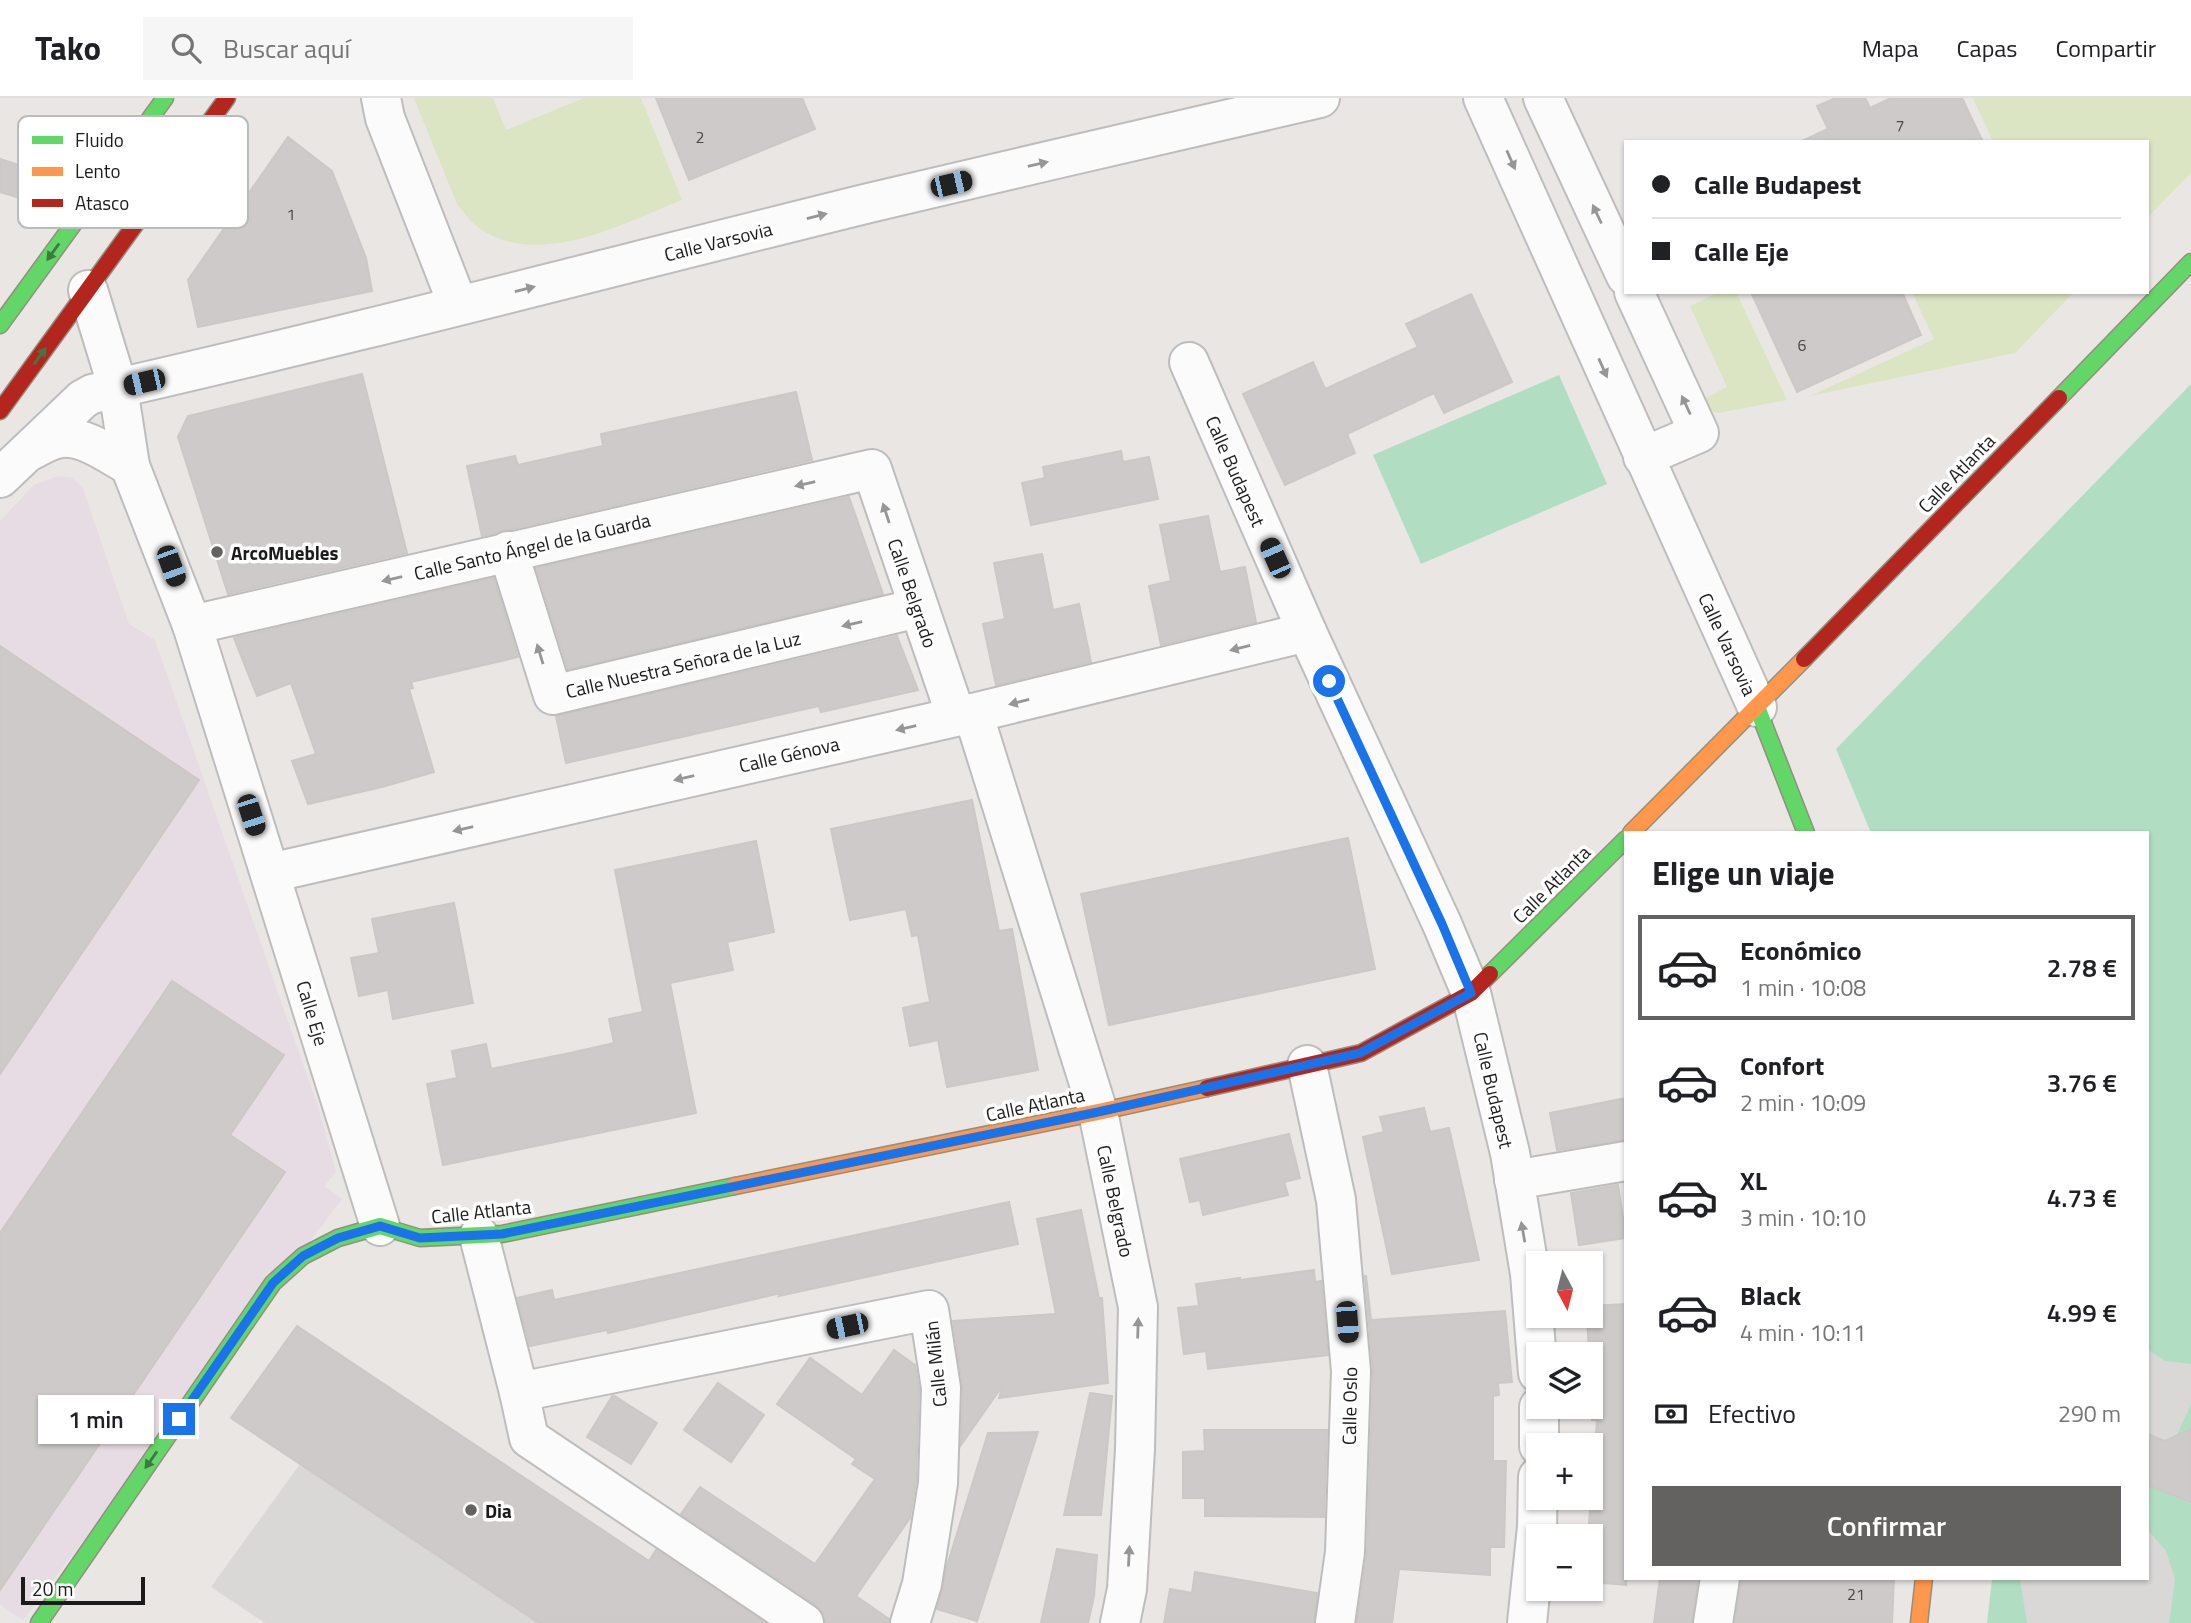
<!DOCTYPE html>
<html lang="es">
<meta charset="utf-8">
<style>
:root{--surface:#fff;--page:#f6f6f6;--text:#202124;--muted:#757577;--line:#e0e0e0;--accent:#636261}
body{margin:0;font-family:"Titillium Web",sans-serif;background:var(--page);color:var(--text);height:100vh;display:flex;flex-direction:column;font-size:26px;white-space:nowrap}
*{box-sizing:border-box;margin:0}
p{font-size:23px;color:var(--muted)}
.icon{flex:none;width:38px;height:38px;fill:none;stroke:currentColor;stroke-width:2;stroke-linecap:round;stroke-linejoin:round}
.map{position:relative;flex:1;overflow:hidden}
.panel{position:absolute;left:1624px;top:733px;width:525px;height:749px;display:flex;flex-direction:column;background:var(--surface);border-radius:0px;box-shadow:0 2px 5px #0004}
.panel>*{flex:none}
.banner{position:absolute;left:1624px;top:42px;width:525px;height:154px;border-radius:0px;box-shadow:0 2px 5px #0004;display:grid;align-content:center;height:154px;padding:0 28px;background:var(--surface)}
.needle{width:46px;rotate:173deg}
.fabs{position:absolute;left:1526px;top:1153px;display:grid;gap:14px}
.fabs a{display:grid;place-items:center;width:77px;height:77px;border-radius:0px;background:var(--surface);box-shadow:0 2px 5px #0004;font-size:35px}
.scale{position:absolute;left:21px;bottom:18px;width:124px;box-sizing:border-box;padding-left:7px;border:4px solid #1b1b1b;border-top:0;font-size:19px;line-height:24px;white-space:nowrap;color:#1b1b1b;-webkit-text-stroke:5px #fff;paint-order:stroke}
.end{position:absolute;width:32px;height:32px;margin:-16px;border:9px solid #1a73e8;background:#fff;box-shadow:0 0 0 4px #fff}
.from{border-radius:50%}
.bubble{position:absolute;height:49px;border-radius:0px;background:var(--surface);box-shadow:0 2px 5px #0004;font-size:23px;font-weight:600;line-height:49px;text-align:center}
.car{position:absolute;width:21px;height:42px;margin:-21px -10px;border-radius:9px;box-shadow:0 0 5px 2px #0007;background:linear-gradient(#222 24%,#8ab4d8 0 40%,#222 0 76%,#8ab4d8 0 86%,#222 0)}
.banner b{display:flex;align-items:center;gap:24px;height:66px;font-size:26px}
.banner b+b{border-top:2px solid var(--line)}
.banner i{width:18px;height:18px;background:var(--text)}
ul{padding:0;list-style:none}
li{display:flex;align-items:center;gap:21px;height:105px;margin:0 14px 10px;padding:0 14px;border:4px solid transparent;border-radius:0px}
li div{flex:1}
li b{display:block;font-size:26px}
li em{font-style:normal;font-weight:600}
li.on{border-color:var(--accent)}
li>.icon{width:63px;height:63px;stroke-width:1.5}
h2{padding:0 28px;font-size:32px;line-height:84px}
.pay{display:flex;align-items:center;gap:18px;height:77px;padding:0 28px;font-size:26px}
.pay p{margin-inline-start:auto}
.action{display:flex;gap:14px;margin-top:auto;padding:14px 28px}
.action a{flex:1;height:80px;border-radius:0px;background:var(--accent);color:#fff;font-size:28px;font-weight:600;line-height:80px;text-align:center}
header{display:flex;align-items:center;gap:42px;box-sizing:border-box;height:98px;padding:0 35px;background:var(--surface);border-bottom:2px solid var(--line)}
header strong{font-size:33px}
nav{display:flex;gap:38px;margin-inline-start:auto;font-size:24px}
.search{width:490px;height:63px;background:var(--page);display:flex;align-items:center;gap:18px;box-sizing:border-box;padding:0 24px;border-radius:0px;color:var(--muted);font-size:26px}
.map>svg:first-child{display:block}
.industrial{fill:#e7dce4}
.grass{fill:#dbe5c4}
.pitch{fill:#b1dec3}
.parking{fill:#d9d8d7}
.building{fill:#cecac9;stroke:#ccc8c5;stroke-width:2}
.lines{fill:none;stroke-linecap:round;stroke-linejoin:round}
.street-casing{stroke:#bfbdbc;stroke-width:42}
.fast-casing{stroke:#928f7e;stroke-width:19}
.slow-casing{stroke:#928f7e;stroke-width:19}
.jam-casing{stroke:#928f7e;stroke-width:19}
.street{stroke:#fcfbfb;stroke-width:38}
.fast{stroke:#63d668;stroke-width:16}
.slow{stroke:#ff974d;stroke-width:16}
.jam{stroke:#b3261e;stroke-width:16}
.oneway{fill:#979696}
.oneway2{fill:#3f7842}
.route{stroke:#1a73e8;stroke-width:9}
.poi-dot{fill:#636261;stroke:#fff;stroke-width:2.5}
.labels{text-anchor:middle;dominant-baseline:central;stroke-width:7;stroke-linejoin:round;paint-order:stroke}
.number-label{font-size:16px;fill:#484746}
.street-label{font-size:19px;fill:#1b1b1b;stroke:#fff}
.poi-label{font-size:19px;font-weight:bold;fill:#1b1b1b;stroke:#fff;text-anchor:start}
.key{fill:#fff;stroke:#bbb;stroke-width:2}
.key-label{font-size:19px;fill:#1b1b1b}
</style>
<header>
<strong>Tako</strong>
<div class="search"><svg class="icon" aria-label="search" viewBox="0 0 24 24"><circle cx="10" cy="10" r="6"/><path d="M15 15l6 6"/></svg>Buscar aquí</div>
<nav><a>Mapa</a><a>Capas</a><a>Compartir</a></nav>
</header>
<div class="map">
<svg width="2191" height="1525" viewBox="0 0 2191 1525">
<rect width="100%" height="100%" fill="#e9e6e4"/>
<path class="industrial" d="M58 378 72 380 83 390 129 526 155 542 319 1012 336 1074 324 1088 342 1101 23 1522 0 1507V423L34 387Z"/>
<g class="grass">
<path d="M414 0H493L506 32 584 0H641L682 102C624 125 538 172 479 130 470 123 464 115 457 106Z"/>
<path d="M1973 0H2191V75L2147 120V44H1993Z"/>
<path d="M1719 194H1736L1787 302 1718 315 1708 312 1700 303 1727 289 1690 208Z"/>
<path d="M1912 194H2074L2015 255 1810 298 1934 241Z"/>
</g>
<g class="pitch">
<path d="M1559 277 1607 386 1421 466 1373 357Z"/>
<path d="M2191 286V1525H1987L1992 1481 2147 1480V735H1871L1836 651Z"/>
</g>
<g class="parking">
<path d="M2147 1251 2165 1263 2191 1266V1306L2172 1348 2147 1349Z"/>
<path d="M300 1366 539 1525H265L211 1489Z"/>
<path d="M2147 1431 2166 1453 2175 1481 2169 1525H2027L2020 1481 2147 1480Z"/>
</g>
<g class="building">
<path d="M656 0H802L815 31 689 82Z"/>
<path d="M1836 0H1865L1870 10 1891 0H1962L1983 44H1800L1828 31 1817 8Z"/>
<path d="M288 39 332 73 366 160 372 193 198 229 188 182Z"/>
<path d="M0 61 49 77 30 103 0 94Z"/>
<path d="M1751 194H1902L1921 237 1797 294Z"/>
<path d="M1471 196 1512 284 1444 315 1434 295 1347 336 1355 355 1285 387 1243 296 1313 264 1325 291 1418 249 1406 226Z"/>
<path d="M362 276 407 455 228 496 178 339 188 318Z"/>
<path d="M796 294 812 362 482 438 467 368 515 358 518 367 603 348 601 336Z"/>
<path d="M1121 353 1123 364 1149 359 1158 401 1031 427 1022 385 1045 380 1043 369Z"/>
<path d="M849 399 883 496 568 571 536 470Z"/>
<path d="M1208 418 1220 474 1245 469 1256 524 1161 547 1149 488 1171 483 1160 427Z"/>
<path d="M1042 456 1053 512 1079 506 1091 564 996 587 983 526 1005 521 994 465Z"/>
<path d="M494 480 518 559 411 584 413 590 409 591 434 674 382 689 308 706 292 663 316 656 291 585 257 598 234 540Z"/>
<path d="M897 538 918 592 821 614 819 608 566 665 556 618Z"/>
<path d="M0 548 199 682 0 976Z"/>
<path d="M972 702 999 833 1012 831 1038 972 947 989 938 942 910 948 903 910 930 904 918 837 912 838 906 811 850 822 831 731Z"/>
<path d="M1348 740 1375 871 1109 927 1081 796Z"/>
<path d="M756 743 774 834 727 844 733 872 670 885 696 1015 443 1067 427 986 457 980 452 953 486 946 491 971 570 955 614 945 609 921 643 914 615 772Z"/>
<path d="M454 805 473 905 393 921 388 892 359 898 351 860 379 855 372 821Z"/>
<path d="M172 883 284 957 230 1037 285 1074 0 1492V1135Z"/>
<path d="M1626 1000V1042L1557 1052 1550 1015Z"/>
<path d="M1424 1010 1430 1034 1449 1030 1479 1162 1392 1176 1363 1039 1384 1034 1380 1019Z"/>
<path d="M1289 1036 1300 1080 1284 1084 1288 1097 1203 1117 1200 1102 1190 1104 1180 1061Z"/>
<path d="M1618 1087 1626 1140 1579 1147 1571 1095Z"/>
<path d="M1009 1104 1018 1146 779 1198 781 1195 608 1235 607 1232 530 1248 517 1200 552 1192 554 1202Z"/>
<path d="M1081 1112 1099 1200H1102L1108 1285 999 1300 1003 1287 961 1347 963 1290 953 1223 1056 1216 1037 1121Z"/>
<path d="M1314 1172 1315 1184 1321 1183 1328 1257 1208 1271 1206 1253 1184 1256 1178 1210 1199 1208 1196 1186 1240 1180V1182Z"/>
<path d="M1365 1178H1366L1371 1222 1505 1213 1512 1284 1498 1285 1499 1297 1493 1298V1363H1506L1504 1449H1490V1477L1399 1471 1392 1525H1357L1367 1455 1373 1274Z"/>
<path d="M1626 1206V1487L1591 1484V1438H1588L1597 1322H1592L1591 1256H1589L1587 1218H1591V1208Z"/>
<path d="M297 1228 649 1463 656 1452 765 1525H539L231 1320Z"/>
<path d="M894 1252 915 1267 919 1291 916 1383 910 1420 856 1498 889 1521V1525H826L823 1515 816 1507 681 1416 700 1389 815 1466 875 1381 852 1366 856 1361 777 1306 810 1260 862 1297Z"/>
<path d="M718 1285 764 1317 731 1364 684 1332Z"/>
<path d="M1090 1295 1112 1298 1101 1417H1064Z"/>
<path d="M613 1297 657 1325 631 1366 587 1339Z"/>
<path d="M2191 1331V1404L2147 1387V1336L2165 1343Z"/>
<path d="M1204 1332H1327L1324 1419 1205 1418V1400H1183V1354L1205 1353Z"/>
<path d="M1038 1334 977 1523 937 1511 947 1468 988 1335Z"/>
<path d="M1057 1451 1097 1457 1094 1498 1088 1525H1041Z"/>
<path d="M1195 1474 1317 1495 1314 1525H1164L1170 1491 1192 1495Z"/>
<path d="M1660 1480H1698L1692 1525H1654Z"/>
<path d="M1741 1480H1894L1892 1525H1735Z"/>
</g>
<g class="lines">
<g class="street-casing">
<g id="street">
<path d="M381 0 385 20 458 207"/>
<path d="M1483 0 1757 609"/>
<path d="M1543 0 1626 178"/>
<path d="M88 192 118 290 130 368 192 527 380 1128"/>
<path d="M1634 194 1699 335 1643 359"/>
<path d="M1189 264 1307 534 1442 826 1471 895 1510 1055 1530 1176 1538 1275"/>
<path d="M30 353C40 348 50 341 62 340 85 338 110 357 130 368"/>
<path d="M0 380 83 301 92 296C352 237 610 169 869 105 1019 69 1170 35 1320 0"/>
<path d="M508 453 553 597 918 510"/>
<path d="M192 527 872 371 956 618"/>
<path d="M973 615 1098 1014 1138 1209 1135 1351 1127 1491 1120 1525"/>
<path d="M270 775 973 615 1307 534"/>
<path d="M1307 967 1336 1102 1351 1273 1345 1454 1335 1525"/>
<path d="M1514 1082 1626 1063"/>
<path d="M479 1138 519 1294"/>
<path d="M1539 1348V1309"/>
<path d="M804 1525 529 1340 519 1294 929 1212 941 1290 938 1385 922 1486 910 1525"/>
<path d="M1527 1525 1537 1429 1538 1379"/>
<path d="M1713 1525 1720 1480"/>
</g>
</g>
<g class="fast-casing">
<g id="fast">
<path d="M0 227 165 0"/>
<path d="M2059 300 2191 164"/>
<path d="M1757 609 1806 735"/>
<path d="M1490 876 1626 741"/>
<path d="M39 1525 273 1185 303 1158 338 1140 380 1128 420 1140 502 1136 735 1088"/>
</g>
</g>
<g class="slow-casing">
<g id="slow">
<path d="M1631 735 1804 561"/>
<path d="M735 1088 1098 1014 1207 990"/>
<path d="M1919 1525 1924 1480"/>
</g>
</g>
<g class="jam-casing">
<g id="jam">
<path d="M0 313 227 0"/>
<path d="M1804 561 2059 300"/>
<path d="M1207 990 1361 955 1471 895 1490 876"/>
</g>
</g>
<use href="#street" class="street"/>
<use href="#fast" class="fast"/>
<use href="#slow" class="slow"/>
<use href="#jam" class="jam"/>
</g>
<defs><path id="oneway-solid" d="M-6-.8H1V-3.2L6.5 0L1 3.2V.8H-6Z" transform="scale(1.75)"/></defs>
<g class="oneway">
<use href="#oneway-solid" transform="translate(1511 62) rotate(66)"/>
<use href="#oneway-solid" transform="translate(1038 66) rotate(-13)"/>
<use href="#oneway-solid" transform="translate(1597 116) rotate(-115)"/>
<use href="#oneway-solid" transform="translate(817 118) rotate(-14)"/>
<use href="#oneway-solid" transform="translate(525 191) rotate(-14)"/>
<use href="#oneway-solid" transform="translate(1603 270) rotate(66)"/>
<use href="#oneway-solid" transform="translate(1686 307) rotate(-115)"/>
<use href="#oneway-solid" transform="translate(805 386) rotate(167)"/>
<use href="#oneway-solid" transform="translate(886 415) rotate(-108)"/>
<use href="#oneway-solid" transform="translate(392 481) rotate(167)"/>
<use href="#oneway-solid" transform="translate(852 526) rotate(167)"/>
<use href="#oneway-solid" transform="translate(1240 550) rotate(166)"/>
<use href="#oneway-solid" transform="translate(540 556) rotate(-107)"/>
<use href="#oneway-solid" transform="translate(1019 604) rotate(166)"/>
<use href="#oneway-solid" transform="translate(906 630) rotate(167)"/>
<use href="#oneway-solid" transform="translate(684 680) rotate(167)"/>
<use href="#oneway-solid" transform="translate(463 731) rotate(167)"/>
<use href="#oneway-solid" transform="translate(1523 1134) rotate(-100)"/>
<use href="#oneway-solid" transform="translate(1138 1230) rotate(-88)"/>
<use href="#oneway-solid" transform="translate(1129 1458) rotate(-87)"/>
</g>
<g class="oneway2">
<use href="#oneway-solid" transform="translate(53 154) rotate(126)"/>
<use href="#oneway-solid" transform="translate(40 258) rotate(-54)"/>
<use href="#oneway-solid" transform="translate(151 1362) rotate(125)"/>
</g>
<g class="lines">
<path class="route" d="M179 1321 273 1185 303 1158 338 1140 380 1128 420 1140 502 1136 1098 1014 1360 955 1471 895 1442 826 1329 583"/>
</g>
<g class="poi-dot">
<circle cx="217" cy="454" r="7"/>
<circle cx="471" cy="1412" r="7"/>
</g>
<g class="labels">
<g class="number-label">
<text x="1900" y="27">7</text>
<text x="700" y="39">2</text>
<text x="291" y="116">1</text>
<text x="1802" y="247">6</text>
<text x="1856" y="1496">21</text>
</g>
<g class="street-label">
<text transform="translate(718 143) rotate(-14)">Calle Varsovia</text>
<text transform="translate(1236 373) rotate(66)">Calle Budapest</text>
<text transform="translate(1956 375) rotate(-46)">Calle Atlanta</text>
<text transform="translate(532 448) rotate(-13)">Calle Santo Ángel de la Guarda</text>
<text transform="translate(913 495) rotate(71)">Calle Belgrado</text>
<text transform="translate(1728 546) rotate(65)">Calle Varsovia</text>
<text transform="translate(683 566) rotate(-13)">Calle Nuestra Señora de la Luz</text>
<text transform="translate(789 656) rotate(-13)">Calle Génova</text>
<text transform="translate(1551 786) rotate(-45)">Calle Atlanta</text>
<text transform="translate(313 915) rotate(73)">Calle Eje</text>
<text transform="translate(1494 992) rotate(77)">Calle Budapest</text>
<text transform="translate(1035 1006) rotate(-12)">Calle Atlanta</text>
<text transform="translate(1116 1103) rotate(78)">Calle Belgrado</text>
<text transform="translate(481 1113) rotate(-6)">Calle Atlanta</text>
<text transform="translate(935 1266) rotate(-96)">Calle Milán</text>
<text transform="translate(1349 1308) rotate(-89)">Calle Oslo</text>
</g>
<g class="poi-label">
<text x="231" y="454">ArcoMuebles</text>
<text x="485" y="1412">Dia</text>
</g>
</g>
<rect x="18" y="18" width="230" height="112" rx="10" class="key"/>
<rect x="32" y="38" width="31" height="8" fill="#63d668"/>
<rect x="32" y="69" width="31" height="9" fill="#ff974d"/>
<rect x="32" y="101" width="31" height="8" fill="#b3261e"/>
<g class="key-label">
<text x="75" y="49">Fluido</text>
<text x="75" y="80">Lento</text>
<text x="75" y="112">Atasco</text>
</g>
</svg>
<div class="fabs">
<a><svg class="needle" viewBox="-14 -14 28 28"><path d="M0-13l5 13h-10z" fill="#e53935"/><path d="M0 13l5-13h-10z" fill="#757577"/></svg></a>
<a><svg class="icon" aria-label="layers" viewBox="0 0 24 24"><path d="M12 4l9 5-9 5-9-5zM3 14l9 5 9-5"/></svg></a>
<a>+</a>
<a>−</a>
</div>
<div class="scale">20 m</div>
<i class="end from" style="left:1329px;top:583px"></i>
<i class="end" style="left:179px;top:1321px"></i>
<div class="bubble" style="left:38px;top:1297px;width:116px">1 min</div>
<i class="car" style="left:951px;top:86px;rotate:77deg"></i>
<i class="car" style="left:144px;top:284px;rotate:257deg"></i>
<i class="car" style="left:1275px;top:460px;rotate:336deg"></i>
<i class="car" style="left:171px;top:468px;rotate:160deg"></i>
<i class="car" style="left:251px;top:717px;rotate:162deg"></i>
<i class="car" style="left:1347px;top:1224px;rotate:176deg"></i>
<i class="car" style="left:847px;top:1228px;rotate:258deg"></i>
<div class="banner">
<b><i class="from"></i>Calle Budapest</b>
<b><i></i>Calle Eje</b>
</div>
<section class="panel">
<h2>Elige un viaje</h2>
<ul>
<li class="on"><svg class="icon" aria-label="car" viewBox="0 0 24 24"><path d="M5 17H2v-5l4-1 3-4h7l3 4 3 1v5h-3M9 17h6M6 11h13"/><circle cx="7" cy="17" r="2"/><circle cx="17" cy="17" r="2"/></svg><div><b>Económico</b><p>1 min · 10:08</p></div><em>2.78 €</em></li>
<li><svg class="icon" aria-label="car" viewBox="0 0 24 24"><path d="M5 17H2v-5l4-1 3-4h7l3 4 3 1v5h-3M9 17h6M6 11h13"/><circle cx="7" cy="17" r="2"/><circle cx="17" cy="17" r="2"/></svg><div><b>Confort</b><p>2 min · 10:09</p></div><em>3.76 €</em></li>
<li><svg class="icon" aria-label="car" viewBox="0 0 24 24"><path d="M5 17H2v-5l4-1 3-4h7l3 4 3 1v5h-3M9 17h6M6 11h13"/><circle cx="7" cy="17" r="2"/><circle cx="17" cy="17" r="2"/></svg><div><b>XL</b><p>3 min · 10:10</p></div><em>4.73 €</em></li>
<li><svg class="icon" aria-label="car" viewBox="0 0 24 24"><path d="M5 17H2v-5l4-1 3-4h7l3 4 3 1v5h-3M9 17h6M6 11h13"/><circle cx="7" cy="17" r="2"/><circle cx="17" cy="17" r="2"/></svg><div><b>Black</b><p>4 min · 10:11</p></div><em>4.99 €</em></li>
</ul>
<div class="pay"><svg class="icon" aria-label="cash" viewBox="0 0 24 24"><path d="M3 7h18v10H3z"/><circle cx="12" cy="12" r="2"/></svg>Efectivo<p>290 m</p></div>
<div class="action"><a>Confirmar</a></div>
</section>
</div>
